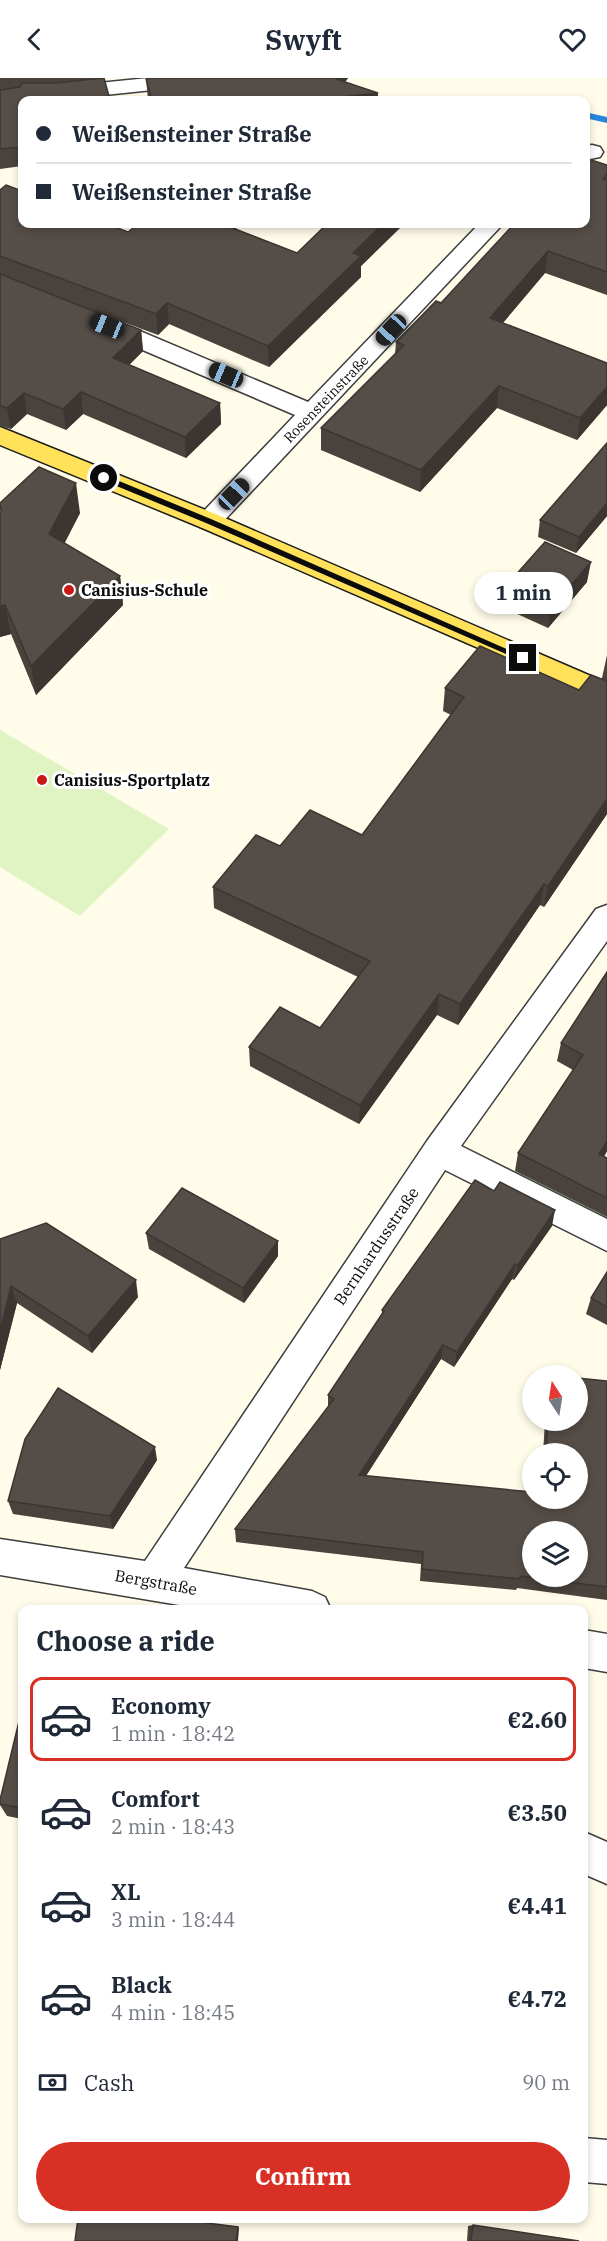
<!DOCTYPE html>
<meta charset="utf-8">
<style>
:root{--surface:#fff;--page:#f6f6f7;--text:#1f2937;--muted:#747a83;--line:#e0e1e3;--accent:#d93025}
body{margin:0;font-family:"IBM Plex Serif",serif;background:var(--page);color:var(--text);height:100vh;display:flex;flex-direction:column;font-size:22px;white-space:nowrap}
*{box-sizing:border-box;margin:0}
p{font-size:20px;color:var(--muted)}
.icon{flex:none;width:33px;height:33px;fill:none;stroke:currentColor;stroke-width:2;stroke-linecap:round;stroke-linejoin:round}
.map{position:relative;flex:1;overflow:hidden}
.sheet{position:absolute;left:18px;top:1527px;width:570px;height:618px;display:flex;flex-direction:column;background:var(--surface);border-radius:12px;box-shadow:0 3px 9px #0003}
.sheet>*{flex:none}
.banner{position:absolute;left:18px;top:18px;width:572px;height:132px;border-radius:12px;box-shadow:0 3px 9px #0003;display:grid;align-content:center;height:132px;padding:0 18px;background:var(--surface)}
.needle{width:39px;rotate:348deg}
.controls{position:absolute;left:522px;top:1287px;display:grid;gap:12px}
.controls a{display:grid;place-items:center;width:66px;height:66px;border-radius:50%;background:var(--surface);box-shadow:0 3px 9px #0003;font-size:30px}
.end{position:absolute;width:27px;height:27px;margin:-14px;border:8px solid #0b0b0b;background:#fff;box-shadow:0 0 0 3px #fff}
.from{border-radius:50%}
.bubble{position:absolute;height:42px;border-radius:21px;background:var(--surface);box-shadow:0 3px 9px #0003;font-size:20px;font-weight:700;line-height:42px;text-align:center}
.car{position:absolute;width:18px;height:36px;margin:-18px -9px;border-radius:8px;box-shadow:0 0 4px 2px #0007;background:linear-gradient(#222 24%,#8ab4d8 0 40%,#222 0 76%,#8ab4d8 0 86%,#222 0)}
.banner b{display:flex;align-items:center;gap:21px;height:57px;font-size:22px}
.banner b+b{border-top:2px solid var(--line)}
.banner i{width:15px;height:15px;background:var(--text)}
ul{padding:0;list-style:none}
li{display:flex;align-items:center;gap:18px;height:84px;margin:0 12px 9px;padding:0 6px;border:3px solid transparent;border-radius:12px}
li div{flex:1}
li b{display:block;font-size:22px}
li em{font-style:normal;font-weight:700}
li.current{border-color:var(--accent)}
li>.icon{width:54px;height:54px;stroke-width:1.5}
h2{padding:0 18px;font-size:27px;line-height:72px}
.pay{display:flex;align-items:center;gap:15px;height:66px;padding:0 18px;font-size:22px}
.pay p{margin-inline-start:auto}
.primary-button{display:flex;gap:12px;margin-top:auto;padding:12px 18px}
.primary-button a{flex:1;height:69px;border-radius:36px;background:var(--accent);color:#fff;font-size:24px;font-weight:700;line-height:69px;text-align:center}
header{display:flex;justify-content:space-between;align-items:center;height:78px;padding:0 18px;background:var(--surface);font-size:27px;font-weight:700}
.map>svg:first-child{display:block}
.pitch{fill:#dff4c2}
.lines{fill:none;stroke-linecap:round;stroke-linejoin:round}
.stream{fill:#2787dc;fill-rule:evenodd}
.minor-casing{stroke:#3e3e3e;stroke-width:3}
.major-casing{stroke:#1c1c1c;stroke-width:3}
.minor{fill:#fff;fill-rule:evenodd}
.major{fill:#ffe25a;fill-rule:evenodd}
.wall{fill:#49423d}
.shaded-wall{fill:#3c3632}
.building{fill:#554d47;stroke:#3c3632;stroke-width:1.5;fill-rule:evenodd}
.route{fill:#0b0b0b}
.poi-dot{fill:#ca1915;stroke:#fff;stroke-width:2}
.labels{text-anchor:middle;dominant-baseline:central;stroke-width:6;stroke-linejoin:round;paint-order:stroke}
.far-street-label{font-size:14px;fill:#0b0b0b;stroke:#fff}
.poi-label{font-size:16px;font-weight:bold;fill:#0b0b0b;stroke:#fff;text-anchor:start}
.street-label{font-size:16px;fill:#0b0b0b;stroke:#fff}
</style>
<header><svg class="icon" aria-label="back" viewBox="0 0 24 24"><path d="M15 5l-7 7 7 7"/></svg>Swyft<svg class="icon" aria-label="heart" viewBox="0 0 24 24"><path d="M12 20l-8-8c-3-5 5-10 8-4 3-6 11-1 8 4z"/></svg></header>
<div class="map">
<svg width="607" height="2163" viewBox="0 0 607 2163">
<rect width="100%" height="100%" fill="#fffcea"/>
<path class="pitch" d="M0 652 169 751 80 838 0 789Z"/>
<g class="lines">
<path class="stream" d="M585 34 607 39V45L585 40Z"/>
<g class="minor-casing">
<g id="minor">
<path d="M148 0H221L218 5 210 6 57 22H22V26L0 29V15Z"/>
<path d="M592 67 600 69 603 74 600 79 585 82V68Z"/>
<path d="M479 146H503L218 449 209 452 200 449 196 443 200 437 295 337 91 250 88 245 91 240 100 237 109 240 308 324Z"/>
<path d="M607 827V863L461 1068 607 1141V1173L445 1092 184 1490 312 1513 325 1519 331 1532H209L0 1497V1461L145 1483 427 1063 596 831Z"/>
<path d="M584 1552 607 1556V1594L584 1590Z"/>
<path d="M584 1754 607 1764V1806L584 1796Z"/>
<path d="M584 2060 607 2062V2106L584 2104Z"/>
</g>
</g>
<g class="major-casing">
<path id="major" d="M0 349 218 437 607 605V626L200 449 0 367Z"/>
</g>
<use href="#minor" class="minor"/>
<use href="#major" class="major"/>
</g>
<g class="wall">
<path d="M0 0H104L22 22V88L0 91Z"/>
<path d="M155 0H348L345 4 378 22H148L146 1Z"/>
<path d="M607 87V217L545 195 503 245 607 285V327L577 362 497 330 420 414 321 372V350L395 276 396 264Z"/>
<path d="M0 112 128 154 236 151 297 175 327 146H404L361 188V199L269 289 169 246 158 257 72 225 141 252 143 273 129 287 220 325 221 346 186 380 83 336 66 352 27 336 11 351 0 348Z"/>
<path d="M607 365V438L576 475 538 459 540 442Z"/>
<path d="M0 435H80L64 465 120 498 123 527 36 617 11 556 0 559Z"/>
<path d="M587 504 548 550 502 529 505 509Z"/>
<path d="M607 577V736L544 829 540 827 458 947 437 937 359 1046 250 988 249 969 320 950 358 899 214 830 213 809 280 768 362 757 451 637 443 633 445 610 579 612 602 600Z"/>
<path d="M607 894V1073L604 1079 607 1080V1139L515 1093 518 1075 573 992 557 983 561 965Z"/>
<path d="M552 1148 514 1202 512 1201 454 1289 441 1281 366 1398 578 1420V1376H543L545 1342H578L607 1303V1522L517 1510 516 1512 420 1503 421 1486 236 1464 235 1451 328 1329V1317L382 1237V1232Z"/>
<path d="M146 1155 278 1178 244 1225 149 1171Z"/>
<path d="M0 1161 138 1219 92 1275 17 1225 0 1292Z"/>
<path d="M607 1194V1247L586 1236 591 1220Z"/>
<path d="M157 1382 113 1451 13 1436 8 1423Z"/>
<path d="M22 1631V1741L7 1738 0 1727V1722Z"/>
<path d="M473 2147 579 2163H467L468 2148Z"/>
</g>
<g class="shaded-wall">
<path d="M336 0H348L335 18Z"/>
<path d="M378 15V22H314Z"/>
<path d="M218 146H242L219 165Z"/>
<path d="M383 146H404L361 188V199L269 289 268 268 353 175Z"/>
<path d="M548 173 545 195 488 262 490 240Z"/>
<path d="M167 225 169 246 158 257 156 236Z"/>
<path d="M141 252 143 273 115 301 113 280Z"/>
<path d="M499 308 497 330 420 414 421 392Z"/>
<path d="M607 309V327L577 362 580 340Z"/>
<path d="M81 314 83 336 66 352 63 331Z"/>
<path d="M24 315 27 336 11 351 7 330Z"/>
<path d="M220 325 221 346 186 380 185 359Z"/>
<path d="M76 405 80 435 54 486 49 456Z"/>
<path d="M607 425V438L576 475 579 459Z"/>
<path d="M591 484 587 504 548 550 551 530Z"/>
<path d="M120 498 123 527 36 617 31 588Z"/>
<path d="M5 527 11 556 0 559V528Z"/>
<path d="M607 721V736L544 829 548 808Z"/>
<path d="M544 806 540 827 458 947 460 926Z"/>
<path d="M439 916 437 937 359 1046 360 1027Z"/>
<path d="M607 1063V1073L594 1094 599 1076Z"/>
<path d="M555 1132 552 1148 514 1202 518 1187Z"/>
<path d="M278 1163V1178L244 1225 243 1210Z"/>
<path d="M515 1186 512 1201 454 1289 457 1274Z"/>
<path d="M136 1202 138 1219 92 1275 88 1258Z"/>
<path d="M11 1208 17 1225 0 1292V1254Z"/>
<path d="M443 1267 441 1281 358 1410 359 1397Z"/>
<path d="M155 1369 157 1382 113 1451 110 1438Z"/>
<path d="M238 2149 239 2150 238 2163H236Z"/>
</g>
<g class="building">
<path d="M104 0 110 22H22V69L0 71V12L20 9 22 5H55Z"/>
<path d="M155 0H336V1L378 15 314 22H152L146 1Z"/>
<path d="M585 80 607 87V96L603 101 607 102V194L548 173 490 240 607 285V309L580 340 499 308 421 392 321 350 404 267 396 264 436 223 441 225 514 146H585Z"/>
<path d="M6 107 22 113V146H107L128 154 138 146H222L297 175 327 146H383L353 175 361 178 268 268 167 225 156 236 0 178V112Z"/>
<path d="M0 196 141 252 113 280 220 325 185 359 81 314 63 331 24 315 7 330 0 328Z"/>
<path d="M607 365V425L579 459 540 442Z"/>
<path d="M39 389 76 405 49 456 120 498 31 588 5 527 0 528V435L1 434 0 425Z"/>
<path d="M545 464 591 484 551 530 505 509Z"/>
<path d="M480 568 579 612 591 597 607 603V721L548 808 544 806 460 926 439 916 360 1027 249 969 280 929 320 950 370 883 213 809 256 757 280 768 310 732 362 757 464 619 445 610Z"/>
<path d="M607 894V1063L599 1076 607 1080V1120L518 1075 583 977 561 965Z"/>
<path d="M475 1102 494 1113 500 1104 555 1132 518 1187 515 1186 457 1274 443 1267 359 1397 532 1414V1420H578V1376H546L548 1342H578V1300L607 1303V1509L520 1498V1501L422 1491 423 1474 235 1451 334 1321 328 1317 384 1233 382 1232ZM532 1454H578V1498H532Z"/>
<path d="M182 1110 278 1163 243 1210 146 1155Z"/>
<path d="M46 1145 136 1202 88 1258 11 1208 0 1254V1161Z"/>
<path d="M607 1194V1229L591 1220Z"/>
<path d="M58 1310 155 1369 110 1438 8 1423 25 1361Z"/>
<path d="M22 1631V1730L0 1726V1722Z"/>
<path d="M78 2140H167L238 2149 236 2163H75Z"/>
<path d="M473 2147 579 2163H471Z"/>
</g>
<path class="route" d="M102 398H107L211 441 527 580 520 582 206 445 102 402Z"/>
<g class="poi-dot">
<circle cx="69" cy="512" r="6"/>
<circle cx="42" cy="702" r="6"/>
</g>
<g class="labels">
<g class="far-street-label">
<text transform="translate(326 321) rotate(-46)">Rosensteinstraße</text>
</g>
<g class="poi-label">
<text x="81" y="512">Canisius-Schule</text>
<text x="54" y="702">Canisius-Sportplatz</text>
</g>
<g class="street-label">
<text transform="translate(376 1168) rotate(-56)">Bernhardusstraße</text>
<text transform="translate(156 1504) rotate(10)">Bergstraße</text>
</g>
</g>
</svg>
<div class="controls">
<a><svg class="needle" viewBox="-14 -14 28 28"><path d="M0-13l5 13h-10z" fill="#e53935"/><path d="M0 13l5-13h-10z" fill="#747a83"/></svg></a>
<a><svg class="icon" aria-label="locate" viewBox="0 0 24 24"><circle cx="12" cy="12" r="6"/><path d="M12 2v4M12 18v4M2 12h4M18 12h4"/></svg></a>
<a><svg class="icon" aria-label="layers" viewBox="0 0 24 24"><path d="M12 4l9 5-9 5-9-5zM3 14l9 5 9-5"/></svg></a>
</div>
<i class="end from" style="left:104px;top:400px"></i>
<i class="end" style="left:523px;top:580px"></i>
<div class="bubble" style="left:474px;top:494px;width:99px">1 min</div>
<i class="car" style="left:107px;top:248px;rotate:292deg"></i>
<i class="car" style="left:391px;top:252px;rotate:223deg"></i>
<i class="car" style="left:226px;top:297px;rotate:293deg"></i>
<i class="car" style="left:234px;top:416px;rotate:44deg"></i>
<div class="banner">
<b><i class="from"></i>Weißensteiner Straße</b>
<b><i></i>Weißensteiner Straße</b>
</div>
<section class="sheet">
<h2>Choose a ride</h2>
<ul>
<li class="current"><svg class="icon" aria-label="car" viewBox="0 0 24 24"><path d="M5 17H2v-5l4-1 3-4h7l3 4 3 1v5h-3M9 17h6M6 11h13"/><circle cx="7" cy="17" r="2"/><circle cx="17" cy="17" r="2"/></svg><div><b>Economy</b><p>1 min · 18:42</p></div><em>€2.60</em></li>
<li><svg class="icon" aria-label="car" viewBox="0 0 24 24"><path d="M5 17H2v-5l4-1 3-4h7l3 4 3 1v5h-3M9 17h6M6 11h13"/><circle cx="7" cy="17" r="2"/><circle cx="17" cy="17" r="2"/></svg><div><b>Comfort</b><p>2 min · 18:43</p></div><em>€3.50</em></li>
<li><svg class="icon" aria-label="car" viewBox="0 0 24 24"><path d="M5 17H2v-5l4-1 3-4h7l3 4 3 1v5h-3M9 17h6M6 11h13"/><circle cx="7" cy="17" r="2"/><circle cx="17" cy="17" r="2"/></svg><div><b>XL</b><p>3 min · 18:44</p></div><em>€4.41</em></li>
<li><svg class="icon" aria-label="car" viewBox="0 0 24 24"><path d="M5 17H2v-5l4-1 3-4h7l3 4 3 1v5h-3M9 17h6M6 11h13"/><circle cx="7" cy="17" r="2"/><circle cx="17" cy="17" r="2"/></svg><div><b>Black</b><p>4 min · 18:45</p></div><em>€4.72</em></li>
</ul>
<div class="pay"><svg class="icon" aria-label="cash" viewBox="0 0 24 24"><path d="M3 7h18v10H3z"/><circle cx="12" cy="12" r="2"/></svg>Cash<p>90 m</p></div>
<div class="primary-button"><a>Confirm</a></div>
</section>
</div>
